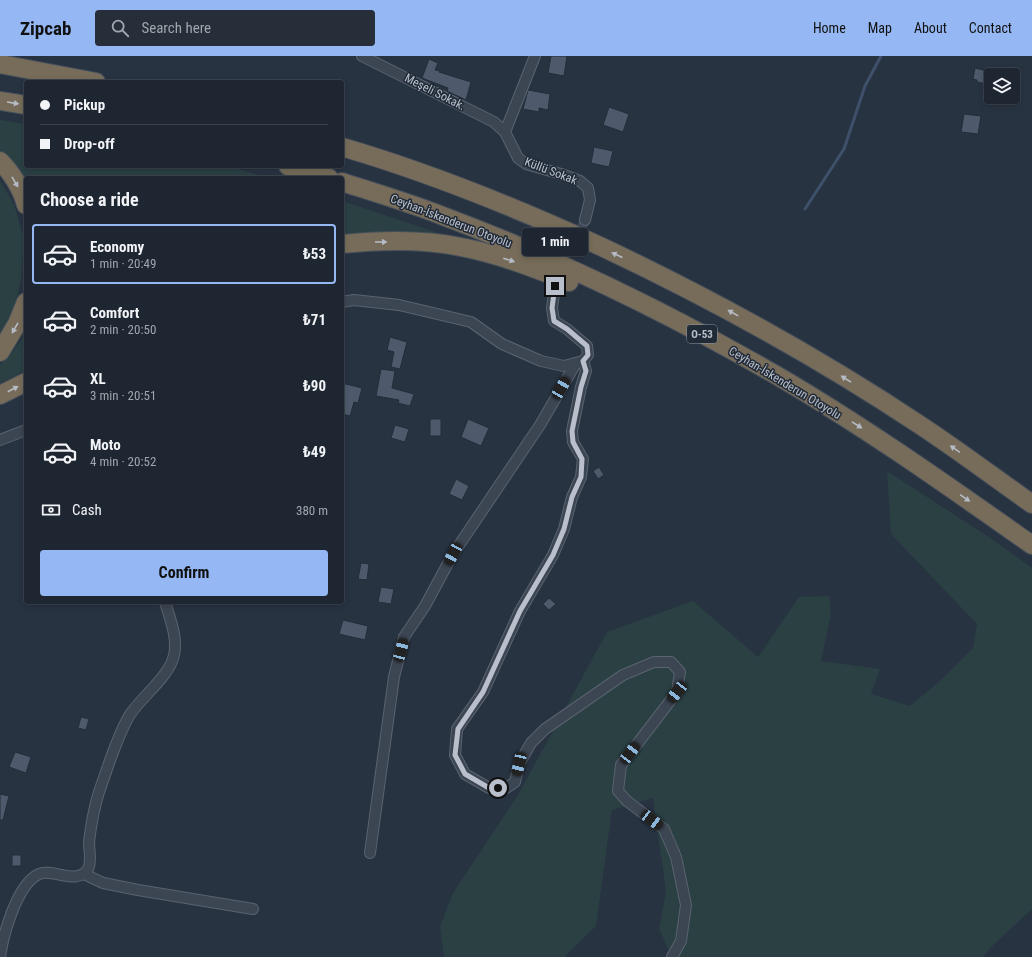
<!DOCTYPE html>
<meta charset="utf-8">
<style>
:root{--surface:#1e2632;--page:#262e3a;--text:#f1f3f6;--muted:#a1a5ac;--line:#3c434d;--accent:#95b8f4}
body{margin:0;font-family:"Roboto Condensed",sans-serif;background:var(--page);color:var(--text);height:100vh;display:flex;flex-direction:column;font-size:15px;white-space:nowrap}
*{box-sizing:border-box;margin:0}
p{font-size:13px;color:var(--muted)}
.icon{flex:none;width:22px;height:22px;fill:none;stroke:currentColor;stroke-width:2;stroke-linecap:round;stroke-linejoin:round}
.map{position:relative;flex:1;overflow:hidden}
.sheet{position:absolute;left:24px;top:120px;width:320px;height:428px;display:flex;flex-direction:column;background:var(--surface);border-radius:4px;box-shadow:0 2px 6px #0003,0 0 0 1px var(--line)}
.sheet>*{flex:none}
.hud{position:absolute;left:24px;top:24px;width:320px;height:88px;border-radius:4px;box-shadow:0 2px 6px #0003,0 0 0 1px var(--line);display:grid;align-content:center;height:88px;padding:0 16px;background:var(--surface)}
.fabs{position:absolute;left:984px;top:12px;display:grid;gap:8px}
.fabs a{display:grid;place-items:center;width:36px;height:36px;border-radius:4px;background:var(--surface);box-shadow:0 2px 6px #0003,0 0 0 1px var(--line);font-size:20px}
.end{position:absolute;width:18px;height:18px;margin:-9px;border:5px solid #b9c0cc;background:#111;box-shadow:0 0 0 2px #111}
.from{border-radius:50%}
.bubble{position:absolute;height:28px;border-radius:4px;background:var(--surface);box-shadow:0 2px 6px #0003,0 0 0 1px var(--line);font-size:13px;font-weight:700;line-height:28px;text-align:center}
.car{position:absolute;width:12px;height:24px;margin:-12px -6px;border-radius:5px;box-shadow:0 0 3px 1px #0007;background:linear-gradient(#222 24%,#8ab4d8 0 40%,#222 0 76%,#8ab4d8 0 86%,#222 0)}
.hud b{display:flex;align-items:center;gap:14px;height:38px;font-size:15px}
.hud b+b{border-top:1px solid var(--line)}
.hud i{width:10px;height:10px;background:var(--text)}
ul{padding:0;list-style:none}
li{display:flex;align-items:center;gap:12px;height:60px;margin:0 8px 6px;padding:0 8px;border:2px solid transparent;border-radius:4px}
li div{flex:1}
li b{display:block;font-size:15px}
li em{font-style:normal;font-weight:700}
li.active{border-color:var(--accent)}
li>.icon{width:36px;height:36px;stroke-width:1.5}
h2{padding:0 16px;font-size:18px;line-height:48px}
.pay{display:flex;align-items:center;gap:10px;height:44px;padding:0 16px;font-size:15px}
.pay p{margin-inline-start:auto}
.action{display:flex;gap:8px;margin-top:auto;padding:8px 16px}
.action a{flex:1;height:46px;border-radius:4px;background:var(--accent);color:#111;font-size:16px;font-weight:700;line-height:46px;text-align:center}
header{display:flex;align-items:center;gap:24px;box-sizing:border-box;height:56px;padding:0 20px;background:var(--accent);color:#111}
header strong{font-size:19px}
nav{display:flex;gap:22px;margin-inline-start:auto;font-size:14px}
.search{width:280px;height:36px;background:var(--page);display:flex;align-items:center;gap:10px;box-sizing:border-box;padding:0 14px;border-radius:4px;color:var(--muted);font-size:15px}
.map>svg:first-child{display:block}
.green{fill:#2a4043}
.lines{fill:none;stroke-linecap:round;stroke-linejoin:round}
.stream{stroke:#3f506a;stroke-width:3}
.building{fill:#4e5a6b;stroke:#232c39}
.minor-tunnel{stroke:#3e4857;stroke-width:10;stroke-dasharray:10 5;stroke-linecap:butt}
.minor-casing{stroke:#5a636f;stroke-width:12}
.motorway-casing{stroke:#47505c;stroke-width:20}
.minor{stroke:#3c4552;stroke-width:10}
.motorway{stroke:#776c5a;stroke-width:18}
.oneway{fill:#b6bcc6}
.route{stroke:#b9c0cc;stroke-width:5}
.labels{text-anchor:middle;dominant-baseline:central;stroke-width:3;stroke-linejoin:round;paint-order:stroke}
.shield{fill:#212a37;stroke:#8b939f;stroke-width:1}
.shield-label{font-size:11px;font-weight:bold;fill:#b9c0cc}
.street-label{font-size:12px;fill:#b9c0cc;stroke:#212a37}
</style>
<header>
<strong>Zipcab</strong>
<div class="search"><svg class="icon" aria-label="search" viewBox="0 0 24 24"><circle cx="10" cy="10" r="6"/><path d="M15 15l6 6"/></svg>Search here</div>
<nav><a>Home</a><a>Map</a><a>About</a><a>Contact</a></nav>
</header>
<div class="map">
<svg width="1032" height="901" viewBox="0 0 1032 901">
<rect width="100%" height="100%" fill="#283342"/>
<g class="green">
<path d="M0 64 26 68V110H226L270 122H26V128L0 96Z"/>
<path d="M0 125 14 148 24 183 21 223 12 264 0 277Z"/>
<path d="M342 145 454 182H342Z"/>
<path d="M26 274V314L0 327V309L19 288Z"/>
<path d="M887 415 992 483 1032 512V853L992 890 983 901H672L659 873 666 835 653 742 612 754 596 870 564 901H444L440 871 453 837 518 739 607 576 693 545 758 601 799 541 829 540 831 558 821 605 880 613 871 638 910 650 940 625 973 592 977 568 891 478Z"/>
</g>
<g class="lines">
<path class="stream" d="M805 153 844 93 865 30 881 0"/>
</g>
<g class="building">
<path d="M551 0H567L564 20 548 17Z"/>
<path d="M429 3 438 7 435 14 440 15 439 16 471 26 466 44 447 35 448 32 422 22Z"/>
<path d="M975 12 991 16V29L977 26V24L973 23Z"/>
<path d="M1013 14 1021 15 1017 40H1013Z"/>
<path d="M528 34 550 38 548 54 539 52V56L523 53Z"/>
<path d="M609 51 629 58 623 76 603 69Z"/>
<path d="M964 58 981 60 978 78 961 76Z"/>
<path d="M594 91 613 95 609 111 591 107Z"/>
<path d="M390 281 407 286 400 313 391 311 394 296 387 294Z"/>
<path d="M381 313 395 315 392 332 414 338 410 350 398 347 399 344 376 340Z"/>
<path d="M342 327 362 332 358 347 354 346 350 360 342 358Z"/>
<rect x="430" y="363" width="11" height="17"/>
<path d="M468 363 489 372 481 390 461 381Z"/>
<path d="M395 369 409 373 405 386 391 382Z"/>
<path d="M599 411 604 419 598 423 593 415Z"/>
<path d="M456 423 469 430 462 444 449 438Z"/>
<path d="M361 507 369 508 367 524 358 523Z"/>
<path d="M381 531 394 533 391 548 378 546Z"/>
<path d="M549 542 556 548 549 554 543 548Z"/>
<path d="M343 564 368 570 365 584 339 578Z"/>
<path d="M81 661 89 663 86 674 78 672Z"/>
<path d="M15 696 31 701 26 717 9 711Z"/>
<path d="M0 738 9 740 3 764H0Z"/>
<rect x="12" y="799" width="9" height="11"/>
</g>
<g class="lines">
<path class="minor-tunnel" d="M562 213 585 164"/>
<g class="minor-casing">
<g id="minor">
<path d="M362 0 494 66 505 76 518 102 526 108 561 118 580 125 588 132 590 144 585 164"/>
<path d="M505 76 535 0"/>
<path d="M342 246 354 244 399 249 471 266 502 288 541 305 564 310 583 305 588 299 587 290 567 273 554 265 552 252 555 230"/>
<path d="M583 305 586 315 581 331 572 375 573 386 583 403 581 421 572 441 564 473 553 499 520 555 483 636 457 673 455 699 465 718 489 732H506L515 726 519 708 531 687 545 673 623 619 654 606H671L680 616 677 636 621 709 618 735 627 745 664 773 676 801 686 849 681 885 672 901"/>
<path d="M0 384 26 374"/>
<path d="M370 797 394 621 404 581 425 550 453 498 540 369 576 307"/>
<path d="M84 818 103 827 138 834 253 853"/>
<path d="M0 901C3 879 17 828 39 818 53 812 77 830 88 813 92 805 89 795 89 786 91 769 94 752 99 736 108 711 116 683 129 660 141 641 170 620 174 599 178 582 170 563 165 546"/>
</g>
</g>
<g class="motorway-casing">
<g id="motorway">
<path d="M0 8 96 26"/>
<path d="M0 45 26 49"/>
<path d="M342 91C431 117 517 152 602 191 712 243 819 302 920 369 958 394 995 422 1032 448"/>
<path d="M0 105C11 116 22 133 26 149"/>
<path d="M288 110 329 122"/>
<path d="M342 126C376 137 410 147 443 160 558 203 670 258 776 319 865 371 948 430 1032 489"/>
<path d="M342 188C381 184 423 183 461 191 498 198 534 212 569 226"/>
<path d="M0 296 17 268 26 246"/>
<path d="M0 339 26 326"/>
</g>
</g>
<use href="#minor" class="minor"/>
<use href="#motorway" class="motorway"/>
</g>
<defs><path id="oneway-solid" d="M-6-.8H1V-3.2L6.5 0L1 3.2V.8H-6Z"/></defs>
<g class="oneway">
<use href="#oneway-solid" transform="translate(13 47) rotate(9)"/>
<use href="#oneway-solid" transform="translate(15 126) rotate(59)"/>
<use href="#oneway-solid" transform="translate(381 186)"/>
<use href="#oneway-solid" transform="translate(617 199) rotate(-155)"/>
<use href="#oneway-solid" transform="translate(509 204) rotate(17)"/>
<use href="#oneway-solid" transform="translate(733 257) rotate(-151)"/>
<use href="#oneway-solid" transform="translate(15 272) rotate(120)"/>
<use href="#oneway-solid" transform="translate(846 323) rotate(-148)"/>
<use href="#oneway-solid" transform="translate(13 333) rotate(-28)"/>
<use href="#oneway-solid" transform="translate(857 369) rotate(32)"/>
<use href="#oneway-solid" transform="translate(955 393) rotate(-145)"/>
<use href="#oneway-solid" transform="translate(965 442) rotate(35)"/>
</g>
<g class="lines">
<path class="route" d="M498 732H489L465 718 455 699 458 673 483 636 520 555 553 499 564 473 572 441 581 421 582 403 573 386 572 375 581 331 586 315 583 305 588 299 587 290 567 273 554 265 552 252 555 230"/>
</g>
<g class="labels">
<rect class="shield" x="687" y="269" width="30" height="18" rx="3"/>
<g class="shield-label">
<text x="702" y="278">O-53</text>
</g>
<g class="street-label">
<text transform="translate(435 36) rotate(27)">Meşeli Sokak.</text>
<text transform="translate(551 115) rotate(21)">Küllü Sokak</text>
<text transform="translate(451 165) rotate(21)">Ceyhan-İskenderun Otoyolu</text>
<text transform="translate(785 327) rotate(31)">Ceyhan-İskenderun Otoyolu</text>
</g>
</g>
</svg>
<div class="fabs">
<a><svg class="icon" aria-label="layers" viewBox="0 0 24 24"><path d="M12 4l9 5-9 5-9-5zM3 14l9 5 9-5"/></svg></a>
</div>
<i class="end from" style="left:498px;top:732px"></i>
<i class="end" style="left:555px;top:230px"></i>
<div class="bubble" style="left:522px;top:172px;width:66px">1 min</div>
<i class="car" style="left:561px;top:332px;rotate:30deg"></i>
<i class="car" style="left:453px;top:498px;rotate:208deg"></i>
<i class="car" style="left:401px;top:594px;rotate:15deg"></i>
<i class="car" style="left:677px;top:636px;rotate:218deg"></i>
<i class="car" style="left:630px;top:697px;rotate:37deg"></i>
<i class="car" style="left:519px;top:708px;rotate:193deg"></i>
<i class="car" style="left:652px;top:764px;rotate:127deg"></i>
<div class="hud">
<b><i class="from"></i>Pickup</b>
<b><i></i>Drop-off</b>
</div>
<section class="sheet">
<h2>Choose a ride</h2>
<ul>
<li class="active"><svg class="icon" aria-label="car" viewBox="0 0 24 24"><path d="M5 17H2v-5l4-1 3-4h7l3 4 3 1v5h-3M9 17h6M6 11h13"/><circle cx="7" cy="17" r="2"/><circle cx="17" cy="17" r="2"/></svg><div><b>Economy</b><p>1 min · 20:49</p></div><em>₺53</em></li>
<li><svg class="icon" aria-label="car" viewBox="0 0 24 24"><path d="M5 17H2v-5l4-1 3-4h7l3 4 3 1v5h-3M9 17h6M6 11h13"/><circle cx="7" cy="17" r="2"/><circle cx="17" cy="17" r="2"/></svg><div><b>Comfort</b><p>2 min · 20:50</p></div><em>₺71</em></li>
<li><svg class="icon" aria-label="car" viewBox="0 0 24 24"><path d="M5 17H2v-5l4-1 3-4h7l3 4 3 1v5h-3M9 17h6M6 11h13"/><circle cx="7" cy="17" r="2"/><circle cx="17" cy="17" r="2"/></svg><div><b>XL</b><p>3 min · 20:51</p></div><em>₺90</em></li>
<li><svg class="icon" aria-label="car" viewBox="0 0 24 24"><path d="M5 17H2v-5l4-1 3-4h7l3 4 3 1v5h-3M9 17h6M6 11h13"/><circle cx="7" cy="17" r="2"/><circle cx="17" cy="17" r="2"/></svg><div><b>Moto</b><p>4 min · 20:52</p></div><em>₺49</em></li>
</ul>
<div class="pay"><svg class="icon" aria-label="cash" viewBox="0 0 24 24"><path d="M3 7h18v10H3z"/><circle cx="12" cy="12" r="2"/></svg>Cash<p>380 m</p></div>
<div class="action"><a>Confirm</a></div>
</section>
</div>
